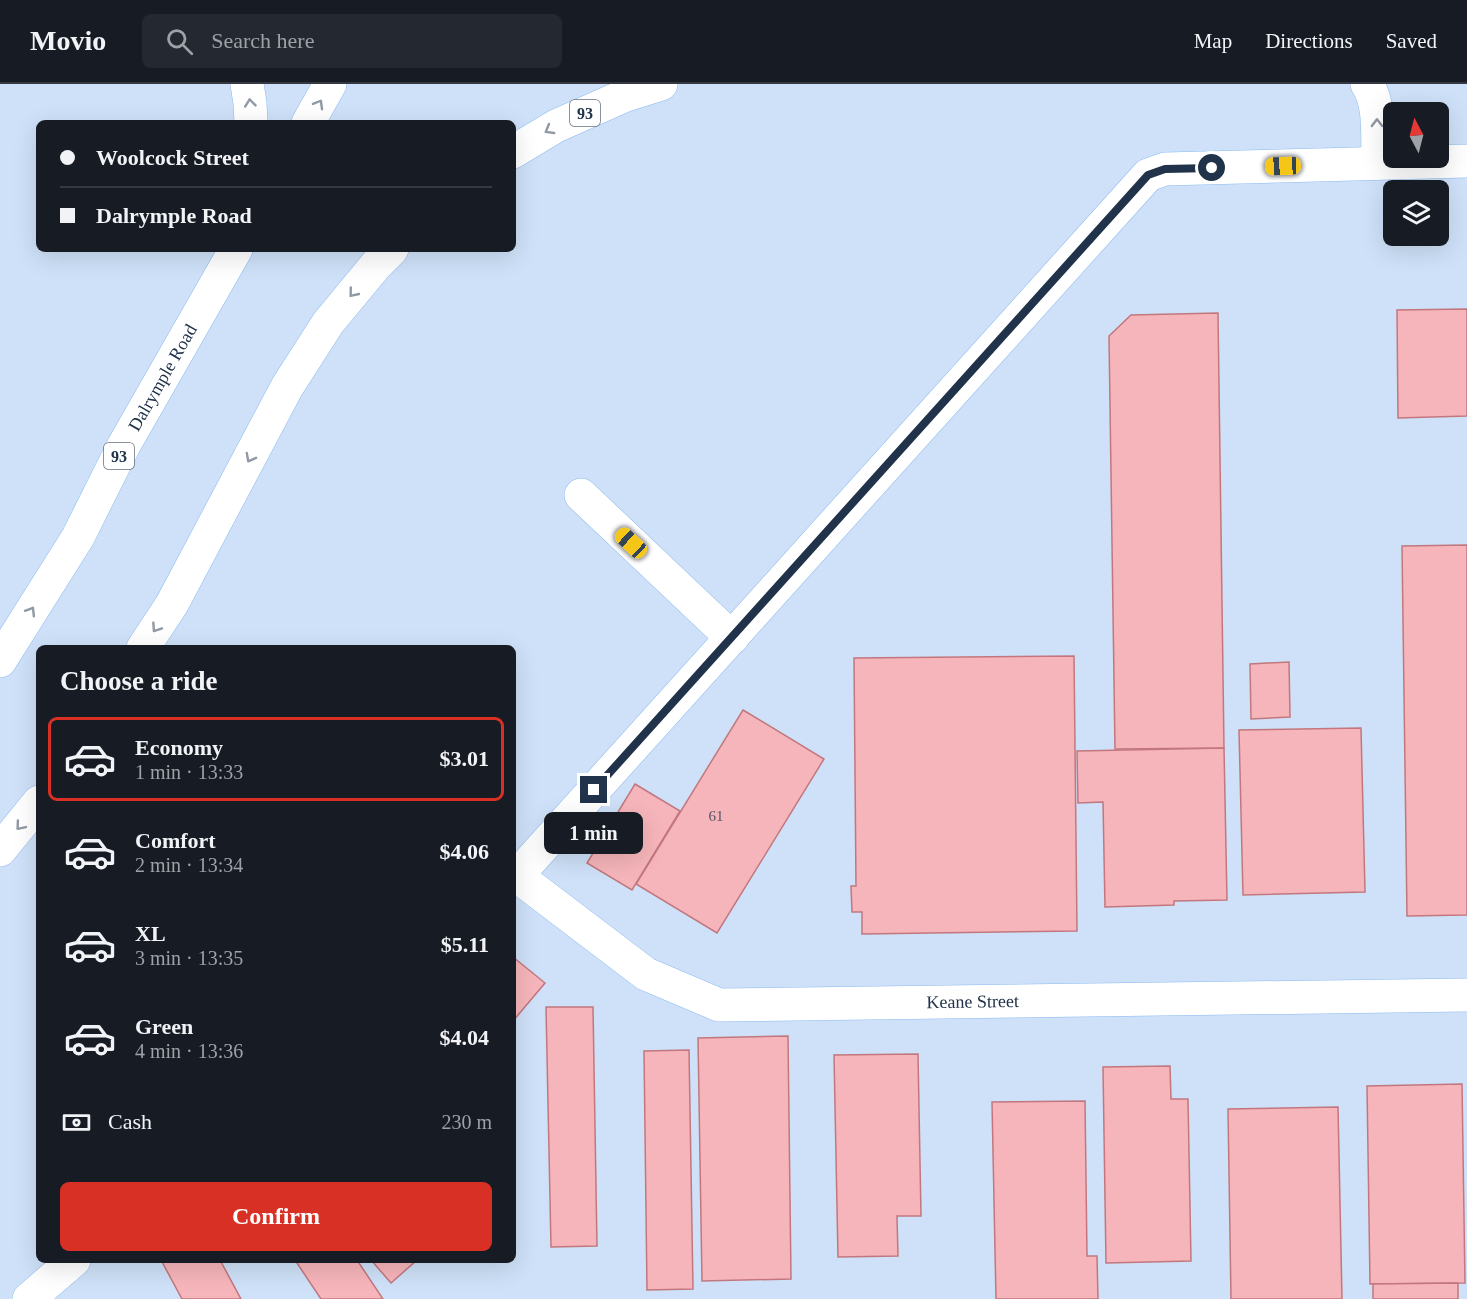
<!DOCTYPE html>
<meta charset="utf-8">
<style>
:root{--surface:#171b24;--page:#242831;--text:#f1f3f6;--muted:#9ea1a6;--line:#363941;--accent:#d93025}
body{margin:0;font-family:Georgia,serif;background:var(--page);color:var(--text);height:100vh;display:flex;flex-direction:column;font-size:22px;white-space:nowrap}
*{box-sizing:border-box;margin:0}
p{font-size:20px;color:var(--muted)}
.icon{flex:none;width:33px;height:33px;fill:none;stroke:currentColor;stroke-width:2;stroke-linecap:round;stroke-linejoin:round}
.map{position:relative;flex:1;overflow:hidden}
.panel{position:absolute;left:36px;top:561px;width:480px;height:618px;display:flex;flex-direction:column;background:var(--surface);border-radius:9px;box-shadow:0 6px 24px #0002}
.panel>*{flex:none}
.guide{position:absolute;left:36px;top:36px;width:480px;height:132px;border-radius:9px;box-shadow:0 6px 24px #0002;display:grid;align-content:center;height:132px;padding:0 24px;background:var(--surface)}
.needle{width:39px;rotate:353deg}
.controls{position:absolute;left:1383px;top:18px;display:grid;gap:12px}
.controls a{display:grid;place-items:center;width:66px;height:66px;border-radius:9px;background:var(--surface);box-shadow:0 6px 24px #0002;font-size:30px}
.end{position:absolute;width:27px;height:27px;margin:-14px;border:8px solid #21334a;background:#fff;box-shadow:0 0 0 3px #fff}
.from{border-radius:50%}
.bubble{position:absolute;height:42px;border-radius:9px;background:var(--surface);box-shadow:0 6px 24px #0002;font-size:20px;font-weight:700;line-height:42px;text-align:center}
.car{position:absolute;width:18px;height:36px;margin:-18px -9px;border-radius:8px;box-shadow:0 0 4px 2px #0007;background:linear-gradient(#f5c518 24%,#345 0 40%,#f5c518 0 76%,#345 0 86%,#f5c518 0)}
.guide b{display:flex;align-items:center;gap:21px;height:57px;font-size:22px}
.guide b+b{border-top:2px solid var(--line)}
.guide i{width:15px;height:15px;background:var(--text)}
ul{padding:0;list-style:none}
li{display:flex;align-items:center;gap:18px;height:84px;margin:0 12px 9px;padding:0 12px;border:3px solid transparent;border-radius:9px}
li div{flex:1}
li b{display:block;font-size:22px}
li em{font-style:normal;font-weight:700}
li.active{border-color:var(--accent)}
li>.icon{width:54px;height:54px;stroke-width:1.5}
h2{padding:0 24px;font-size:27px;line-height:72px}
.pay{display:flex;align-items:center;gap:15px;height:66px;padding:0 24px;font-size:22px}
.pay p{margin-inline-start:auto}
.button{display:flex;gap:12px;margin-top:auto;padding:12px 24px}
.button a{flex:1;height:69px;border-radius:9px;background:var(--accent);color:#fff;font-size:24px;font-weight:700;line-height:69px;text-align:center}
header{display:flex;align-items:center;gap:36px;box-sizing:border-box;height:84px;padding:0 30px;background:var(--surface);border-bottom:2px solid var(--line)}
header strong{font-size:28px}
nav{display:flex;gap:33px;margin-inline-start:auto;font-size:21px}
.search{width:420px;height:54px;background:var(--page);display:flex;align-items:center;gap:15px;box-sizing:border-box;padding:0 21px;border-radius:9px;color:var(--muted);font-size:22px}
.map>svg:first-child{display:block}
.building{fill:#f6b5ba;stroke:#c2777e;stroke-width:1.5}
.lines{fill:none;stroke-linecap:round;stroke-linejoin:round}
.minor-casing{stroke:#8cb9f1;stroke-width:34}
.major-casing{stroke:#8cb9f1;stroke-width:34}
.minor{stroke:#fff;stroke-width:33}
.major{stroke:#fff;stroke-width:33}
.oneway{stroke:#9099a4}
.route{stroke:#21334a;stroke-width:8}
.labels{text-anchor:middle;dominant-baseline:central;stroke-width:5;stroke-linejoin:round;paint-order:stroke}
.number-label{font-size:15px;fill:#565466}
.shield{fill:#fff;stroke:#647080;stroke-width:1.5}
.shield-label{font-size:16px;font-weight:bold;fill:#21334a}
.street-label{font-size:18px;fill:#21334a;stroke:#fff}
</style>
<header>
<strong>Movio</strong>
<div class="search"><svg class="icon" aria-label="search" viewBox="0 0 24 24"><circle cx="10" cy="10" r="6"/><path d="M15 15l6 6"/></svg>Search here</div>
<nav><a>Map</a><a>Directions</a><a>Saved</a></nav>
</header>
<div class="map">
<svg width="1467" height="1215" viewBox="0 0 1467 1215">
<rect width="100%" height="100%" fill="#cee1f8"/>
<g class="building">
<path d="M1467 225V332L1398 334 1397 226Z"/>
<path d="M1218 229 1224 664 1115 665 1109 252 1131 231Z"/>
<path d="M1467 461V831L1407 832 1402 462Z"/>
<path d="M1074 572 1077 847 862 850V828H852L851 802H856L854 574Z"/>
<path d="M1289 578 1290 633 1251 635 1250 580Z"/>
<path d="M743 626 824 675 717 849 636 800Z"/>
<path d="M1361 644 1365 808 1243 811 1239 646Z"/>
<path d="M1224 664 1227 816 1174 817V821L1105 823 1103 718 1078 719 1077 667Z"/>
<path d="M635 700 680 727 632 806 587 779Z"/>
<path d="M513 873 545 899 513 937Z"/>
<path d="M546 923H593L597 1162 551 1163Z"/>
<path d="M788 952 791 1195 702 1197 698 954Z"/>
<path d="M689 966 693 1205 647 1206 644 967Z"/>
<path d="M918 970 921 1132H897L898 1172 838 1173 834 971Z"/>
<path d="M1170 982 1171 1015H1188L1191 1177 1106 1179 1103 983Z"/>
<path d="M1462 1000 1465 1199 1370 1200 1367 1002Z"/>
<path d="M1085 1017 1087 1172H1097L1098 1215H996L992 1018Z"/>
<path d="M1338 1023 1342 1215H1231L1228 1025Z"/>
<path d="M161 1176H220L241 1215H182Z"/>
<path d="M295 1176H357L383 1215H321Z"/>
<path d="M371 1176H417L391 1199Z"/>
<path d="M1458 1199V1215H1373V1200Z"/>
</g>
<g class="lines">
<g class="minor-casing">
<g id="minor">
<path d="M1367 0C1381 20 1377 56 1378 79"/>
<path d="M581 411 732 554"/>
<path id="s1" d="M517 792 646 890 719 921 1467 911"/>
<path d="M513 796 1148 91 1165 85 1467 77"/>
<path d="M29 1215 74 1176"/>
</g>
</g>
<g class="major-casing">
<g id="major">
<path d="M247 0 250 19 251 39"/>
<path d="M308 39 330 0"/>
<path d="M513 68 556 42 626 11 661 0"/>
<path d="M143 564 172 520 287 303 328 239 376 181 392 165"/>
<path id="s2" d="M0 577 78 453 124 361 236 165"/>
<path d="M0 766 39 718"/>
</g>
</g>
<use href="#minor" class="minor"/>
<use href="#major" class="major"/>
</g>
<defs><path id="oneway-chevron" d="M-2-3.5L2.5 0L-2 3.5" fill="none" stroke-width="1.6" stroke-linecap="round" stroke-linejoin="round" transform="scale(1.5)"/></defs>
<g class="oneway">
<use href="#oneway-chevron" transform="translate(250 19) rotate(-96)"/>
<use href="#oneway-chevron" transform="translate(319 20) rotate(-60)"/>
<use href="#oneway-chevron" transform="translate(1377 39) rotate(-91)"/>
<use href="#oneway-chevron" transform="translate(549 46) rotate(150)"/>
<use href="#oneway-chevron" transform="translate(353 209) rotate(129)"/>
<use href="#oneway-chevron" transform="translate(250 374) rotate(118)"/>
<use href="#oneway-chevron" transform="translate(31 527) rotate(-58)"/>
<use href="#oneway-chevron" transform="translate(156 544) rotate(124)"/>
<use href="#oneway-chevron" transform="translate(20 742) rotate(130)"/>
</g>
<g class="lines">
<path class="route" d="M594 706 1148 91 1165 85 1212 84"/>
</g>
<g class="labels">
<g class="number-label">
<text x="716" y="732">61</text>
</g>
<g class="shield">
<rect x="570" y="16" width="30" height="26" rx="4.5"/>
<rect x="104" y="359" width="30" height="26" rx="4.5"/>
</g>
<g class="shield-label">
<text x="585" y="29">93</text>
<text x="119" y="372">93</text>
</g>
<g class="street-label">
<text stroke="none"><textPath href="#s2" startOffset="327">Dalrymple Road</textPath></text>
<text stroke="none"><textPath href="#s1" startOffset="495">Keane Street</textPath></text>
</g>
</g>
</svg>
<div class="controls">
<a><svg class="needle" viewBox="-14 -14 28 28"><path d="M0-13l5 13h-10z" fill="#e53935"/><path d="M0 13l5-13h-10z" fill="#9ea1a6"/></svg></a>
<a><svg class="icon" aria-label="layers" viewBox="0 0 24 24"><path d="M12 4l9 5-9 5-9-5zM3 14l9 5 9-5"/></svg></a>
</div>
<i class="end from" style="left:1212px;top:84px"></i>
<i class="end" style="left:594px;top:706px"></i>
<div class="bubble" style="left:544px;top:728px;width:99px">1 min</div>
<i class="car" style="left:1283px;top:82px;rotate:268deg"></i>
<i class="car" style="left:631px;top:459px;rotate:313deg"></i>
<div class="guide">
<b><i class="from"></i>Woolcock Street</b>
<b><i></i>Dalrymple Road</b>
</div>
<section class="panel">
<h2>Choose a ride</h2>
<ul>
<li class="active"><svg class="icon" aria-label="car" viewBox="0 0 24 24"><path d="M5 17H2v-5l4-1 3-4h7l3 4 3 1v5h-3M9 17h6M6 11h13"/><circle cx="7" cy="17" r="2"/><circle cx="17" cy="17" r="2"/></svg><div><b>Economy</b><p>1 min · 13:33</p></div><em>$3.01</em></li>
<li><svg class="icon" aria-label="car" viewBox="0 0 24 24"><path d="M5 17H2v-5l4-1 3-4h7l3 4 3 1v5h-3M9 17h6M6 11h13"/><circle cx="7" cy="17" r="2"/><circle cx="17" cy="17" r="2"/></svg><div><b>Comfort</b><p>2 min · 13:34</p></div><em>$4.06</em></li>
<li><svg class="icon" aria-label="car" viewBox="0 0 24 24"><path d="M5 17H2v-5l4-1 3-4h7l3 4 3 1v5h-3M9 17h6M6 11h13"/><circle cx="7" cy="17" r="2"/><circle cx="17" cy="17" r="2"/></svg><div><b>XL</b><p>3 min · 13:35</p></div><em>$5.11</em></li>
<li><svg class="icon" aria-label="car" viewBox="0 0 24 24"><path d="M5 17H2v-5l4-1 3-4h7l3 4 3 1v5h-3M9 17h6M6 11h13"/><circle cx="7" cy="17" r="2"/><circle cx="17" cy="17" r="2"/></svg><div><b>Green</b><p>4 min · 13:36</p></div><em>$4.04</em></li>
</ul>
<div class="pay"><svg class="icon" aria-label="cash" viewBox="0 0 24 24"><path d="M3 7h18v10H3z"/><circle cx="12" cy="12" r="2"/></svg>Cash<p>230 m</p></div>
<div class="button"><a>Confirm</a></div>
</section>
</div>
